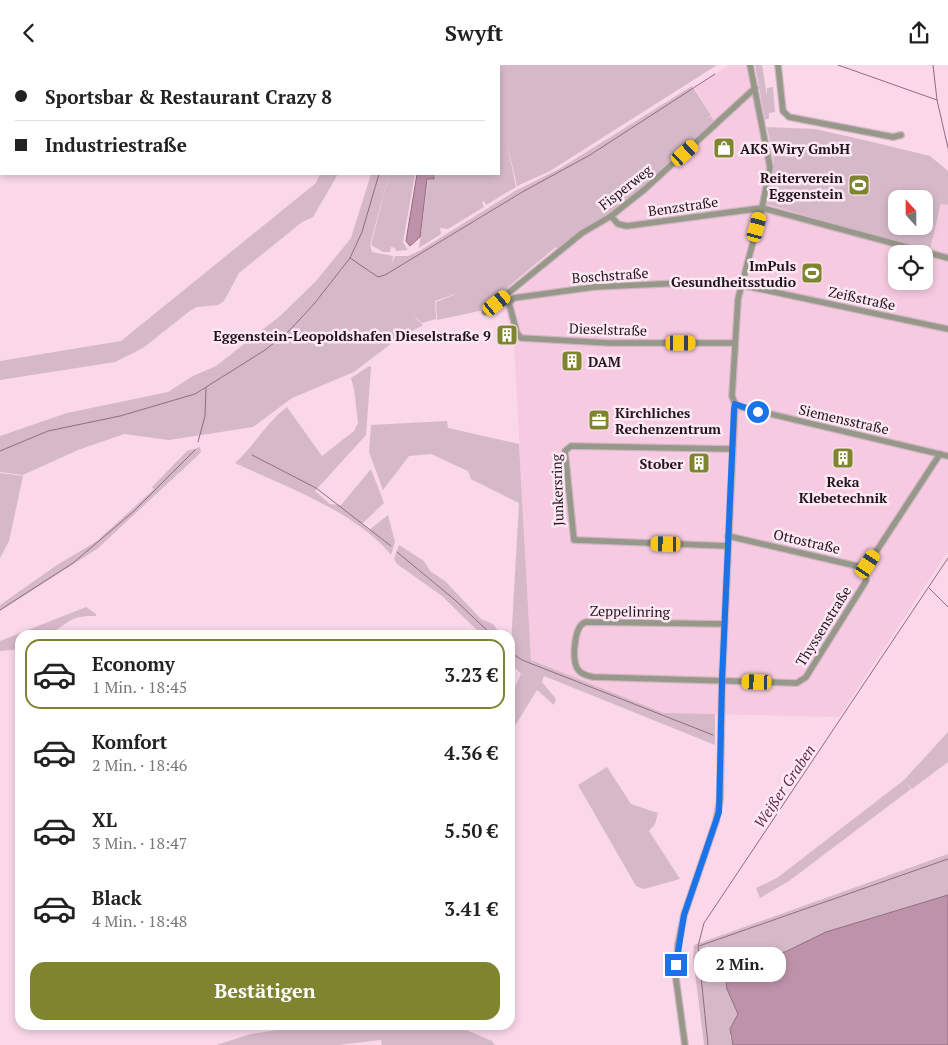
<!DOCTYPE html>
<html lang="de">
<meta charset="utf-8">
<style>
:root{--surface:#fff;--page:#f6f6f6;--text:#222;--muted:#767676;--line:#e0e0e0;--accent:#7f842f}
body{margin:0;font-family:"PT Serif",serif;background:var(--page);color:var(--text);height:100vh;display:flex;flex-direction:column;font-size:19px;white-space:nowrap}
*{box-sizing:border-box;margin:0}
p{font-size:16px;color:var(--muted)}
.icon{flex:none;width:28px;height:28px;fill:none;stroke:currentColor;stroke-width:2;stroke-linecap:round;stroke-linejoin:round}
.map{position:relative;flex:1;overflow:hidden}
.panel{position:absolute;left:15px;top:565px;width:500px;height:400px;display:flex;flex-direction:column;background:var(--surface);border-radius:15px;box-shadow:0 2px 8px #0003}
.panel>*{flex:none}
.banner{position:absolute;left:0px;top:0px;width:500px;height:110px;box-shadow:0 2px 8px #0003;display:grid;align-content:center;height:110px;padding:0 15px;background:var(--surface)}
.needle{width:32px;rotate:339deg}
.controls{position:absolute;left:888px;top:125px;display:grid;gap:10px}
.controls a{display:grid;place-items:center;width:45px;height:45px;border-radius:10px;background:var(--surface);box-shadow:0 2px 8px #0003;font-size:25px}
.end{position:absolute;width:22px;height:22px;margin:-11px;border:6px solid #1a73e8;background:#fff;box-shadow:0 0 0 2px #fff}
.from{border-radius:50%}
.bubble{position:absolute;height:35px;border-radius:15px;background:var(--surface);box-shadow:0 2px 8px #0003;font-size:16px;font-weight:700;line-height:35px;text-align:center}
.car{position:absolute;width:15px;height:30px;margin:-15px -8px;border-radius:6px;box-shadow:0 0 4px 1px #0007;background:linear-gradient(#f5c518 24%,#345 0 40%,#f5c518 0 76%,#345 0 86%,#f5c518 0)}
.banner b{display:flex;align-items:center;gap:18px;height:48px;font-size:19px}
.banner b+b{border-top:1px solid var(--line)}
.banner i{width:12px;height:12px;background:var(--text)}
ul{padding:9px 0 0;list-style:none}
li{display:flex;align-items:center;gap:15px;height:70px;margin:0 10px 8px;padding:0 5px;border:2px solid transparent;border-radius:15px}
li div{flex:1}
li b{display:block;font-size:19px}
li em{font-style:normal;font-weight:700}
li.on{border-color:var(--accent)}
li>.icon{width:45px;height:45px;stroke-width:1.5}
.cta{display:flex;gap:10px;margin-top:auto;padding:10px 15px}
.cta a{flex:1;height:58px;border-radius:15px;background:var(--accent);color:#fff;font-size:20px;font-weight:700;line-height:58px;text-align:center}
header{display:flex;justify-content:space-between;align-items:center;height:65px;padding:0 15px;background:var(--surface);font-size:22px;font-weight:700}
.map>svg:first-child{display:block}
.built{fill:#f6cbe1;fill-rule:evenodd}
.green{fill:#d6b9c8;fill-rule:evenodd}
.water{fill:#be93aa;stroke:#8f6d7f}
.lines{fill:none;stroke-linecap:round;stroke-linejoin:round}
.stream{stroke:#8f6d7f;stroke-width:1}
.street-casing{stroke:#d3b4c4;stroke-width:8}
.street{stroke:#969889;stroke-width:5.5}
.route{stroke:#1a73e8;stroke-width:6}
.labels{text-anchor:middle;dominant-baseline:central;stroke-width:5;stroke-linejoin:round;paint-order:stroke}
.poi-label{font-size:14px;font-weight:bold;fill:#21151c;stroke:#fee8f4;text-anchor:end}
.street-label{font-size:14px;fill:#21151c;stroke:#fee8f4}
.water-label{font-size:15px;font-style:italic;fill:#632c4d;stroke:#fee8f4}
</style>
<header><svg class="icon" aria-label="back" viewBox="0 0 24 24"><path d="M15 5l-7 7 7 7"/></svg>Swyft<svg class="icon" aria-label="share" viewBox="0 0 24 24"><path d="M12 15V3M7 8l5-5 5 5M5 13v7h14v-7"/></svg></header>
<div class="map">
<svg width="948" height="980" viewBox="0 0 948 980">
<rect width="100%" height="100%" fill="#fad7e9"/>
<path class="built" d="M729 0H745L774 96 768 139 930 183 942 139 948 140V486L839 652 664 648 531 595 514 278 504 239 585 169 619 149 652 123 718 61 695 23ZM896 189H924V216H896Z"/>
<g class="green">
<path d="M475 0H717L550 106 517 121 507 78 516 122 486 140 484 136 482 137 484 142 448 164 440 163 441 169 419 183 428 115 435 114V109H499V1Z"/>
<path d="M755 0H762L767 31V23L773 22 775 47 769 48V53L765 55Z"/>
<path d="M692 21 711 50 707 54 711 51 715 57C684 86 654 117 619 142 599 156 577 167 558 184L556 182 508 222 509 224 484 245 437 255 436 237 461 227 435 236 436 254 422 258 410 248 423 260 396 275 354 307 292 333 253 362 169 375 124 369 78 385 23 410 0 407V371L67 348 168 327 193 311 216 301 280 251 316 216 351 173 371 109H389L370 180 372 187 393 191 392 198 395 191H408L419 186 515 126 559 104Z"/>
<path d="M767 62 815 64 864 75 930 91 948 106V140L941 139 930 184 854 165 767 139 774 96ZM896 134H924V161H896Z"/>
<path d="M320 109H338L313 152 302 157 239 208 224 236 218 240 197 242 191 245 143 283 115 297 0 315V296L121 276 316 118Z"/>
<path d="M389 109H415L403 177 408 185 396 186 395 183 391 182 390 187H383L371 180Z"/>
<path d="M369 301 371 302 366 370 315 426 330 439 341 440 371 404 384 438 362 459 369 465 388 450 395 477 391 490C355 446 286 422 235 398 255 380 266 358 287 342L322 391 354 366 358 358 354 324 351 313Z"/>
<path d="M447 356 448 363 519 379 531 595 664 648 715 649V680L544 611 542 617 556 634 554 640 537 625 510 669V633L521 609 510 597 519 438 471 414 468 406 431 389 409 391 383 425 369 387 371 360Z"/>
<path d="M200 382 201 387 194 394 97 484 0 546V540L57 500 97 476 154 424 152 422 187 386Z"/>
<path d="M0 408 23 411 9 476 0 493Z"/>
<path d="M399 480 424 496 430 506 445 516 481 554 493 559 501 570H482L442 531 397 499 394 494Z"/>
<path d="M86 542 96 549V551C67 550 69 560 48 569 42 573 28 570 20 570V584L0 586V576Z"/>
<path d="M948 667V697L912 724 906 717 911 724 789 816 760 833 756 823 777 813 904 715Z"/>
<path d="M607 702 631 739 658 748 655 759 649 766 680 814 644 824 636 821 578 720Z"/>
<path d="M948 789V830L826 867 785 887 739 898 727 907 725 917 738 949 730 971 733 980H704L693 892 694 880Z"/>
<path d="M312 960H455L492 976 495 980H382L381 975 338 980H216L251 969Z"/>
</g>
<g class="water">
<path d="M417 109H434V114H427L420 172 410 181 406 176Z"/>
<path d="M948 830V980H733L730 964 738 949 727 924 725 911 743 896 785 887 826 867Z"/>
</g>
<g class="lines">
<g class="stream">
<path d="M838 0 937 35"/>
<path d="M933 0 937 35 948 83"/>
<path d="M399 1V0"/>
<path d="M350 193 378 212 385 210 524 126 590 90 715 9"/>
<path d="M198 377 205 351 206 323"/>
<path d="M0 386 48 366 120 351 195 329 265 285 288 267 314 239 350 193 362 167 379 109"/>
<path d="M252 390 316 423 391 481"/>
<path d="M397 487 455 535 492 570"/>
<path d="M929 523 948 542"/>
<path d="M0 545 73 498 134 446 195 385"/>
<path d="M510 587 522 595 713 670"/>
<path d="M699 881 948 794"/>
<path d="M708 980 698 881 704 858 948 493"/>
</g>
<g class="street-casing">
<g id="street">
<path d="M778 0 783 46 789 52 893 72 901 70"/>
<path d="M611 151 618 159 627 161 762 143 948 193"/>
<path d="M485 247 582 168 611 151 645 124 755 23"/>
<path d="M735 278H609L521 273 517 268 509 238 514 233 594 222 682 218 741 220 948 264"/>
<path d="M735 339 741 342 948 391"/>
<path d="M728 471 857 501 868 499 940 389"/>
<path d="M728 481 574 475 565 386 571 381 731 384"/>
<path d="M724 559 586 557C574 560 572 593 577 603 580 609 587 611 593 612L797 618 806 612 866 516V508L863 501"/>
<path d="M685 980 676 914 678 879 684 850 716 756 720 735 722 616 735 339 732 331 738 234 762 143 770 102 750 0"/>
</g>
</g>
<use href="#street" class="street"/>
</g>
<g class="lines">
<path class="route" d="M676 900 684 850 719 747 722 616 734 344 735 339 758 347"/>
</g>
<defs>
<g id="shop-square" transform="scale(1.125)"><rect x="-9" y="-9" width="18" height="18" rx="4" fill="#7f842f" stroke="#fee8f4"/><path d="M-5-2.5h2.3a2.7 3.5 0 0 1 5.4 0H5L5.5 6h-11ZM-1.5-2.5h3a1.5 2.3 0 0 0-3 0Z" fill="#fff"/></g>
<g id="stadium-square" transform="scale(1.125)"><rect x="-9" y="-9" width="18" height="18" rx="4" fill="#7f842f" stroke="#fee8f4"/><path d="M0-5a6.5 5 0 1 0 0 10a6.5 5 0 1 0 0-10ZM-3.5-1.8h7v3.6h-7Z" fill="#fff"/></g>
<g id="building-square" transform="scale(1.125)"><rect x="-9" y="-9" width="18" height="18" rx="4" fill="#7f842f" stroke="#fee8f4"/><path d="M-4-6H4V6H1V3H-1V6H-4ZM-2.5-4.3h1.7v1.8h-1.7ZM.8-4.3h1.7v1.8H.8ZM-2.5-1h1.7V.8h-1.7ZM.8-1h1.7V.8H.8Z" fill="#fff"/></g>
<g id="office-square" transform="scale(1.125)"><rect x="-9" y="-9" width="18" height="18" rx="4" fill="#7f842f" stroke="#fee8f4"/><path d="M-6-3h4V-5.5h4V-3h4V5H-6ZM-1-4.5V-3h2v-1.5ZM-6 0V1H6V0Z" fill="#fff"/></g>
</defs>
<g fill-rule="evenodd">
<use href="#shop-square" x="724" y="83"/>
<use href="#stadium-square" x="859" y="120"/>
<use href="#stadium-square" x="812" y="208"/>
<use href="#building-square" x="507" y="270"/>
<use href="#building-square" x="572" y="296"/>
<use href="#office-square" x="599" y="355"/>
<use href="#building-square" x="843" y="393"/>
<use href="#building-square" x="699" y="398"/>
</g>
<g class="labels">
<g class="poi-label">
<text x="740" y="83" text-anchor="start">AKS Wiry GmbH</text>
<text x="843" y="112">Reiterverein<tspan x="843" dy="16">Eggenstein</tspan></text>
<text x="796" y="200">ImPuls<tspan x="796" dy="16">Gesundheitsstudio</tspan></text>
<text x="491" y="270">Eggenstein-Leopoldshafen Dieselstraße 9</text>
<text x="588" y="296" text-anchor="start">DAM</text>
<text x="615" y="347" text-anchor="start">Kirchliches<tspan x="615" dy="16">Rechenzentrum</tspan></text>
<text x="683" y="398">Stober</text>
<text x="843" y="416" text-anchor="middle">Reka<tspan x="843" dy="16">Klebetechnik</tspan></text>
</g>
<g class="street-label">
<text transform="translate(625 122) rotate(-38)">Fisperweg</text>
<text transform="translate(683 141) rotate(-8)">Benzstraße</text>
<text transform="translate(610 210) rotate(-4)">Boschstraße</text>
<text transform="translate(862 233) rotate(12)">Zeißstraße</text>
<text transform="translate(608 264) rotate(2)">Dieselstraße</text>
<text transform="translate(844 354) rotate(13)">Siemensstraße</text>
<text transform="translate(557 425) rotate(-92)">Junkersring</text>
<text transform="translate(807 476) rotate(13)">Ottostraße</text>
<text transform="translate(630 546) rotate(1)">Zeppelinring</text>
<text transform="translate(823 561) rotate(-58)">Thyssenstraße</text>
</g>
<g class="water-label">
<text transform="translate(784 721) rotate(-56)">Weißer Graben</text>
</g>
</g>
</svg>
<div class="controls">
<a><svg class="needle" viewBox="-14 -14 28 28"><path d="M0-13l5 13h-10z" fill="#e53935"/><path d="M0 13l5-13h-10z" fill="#767676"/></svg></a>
<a><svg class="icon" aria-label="locate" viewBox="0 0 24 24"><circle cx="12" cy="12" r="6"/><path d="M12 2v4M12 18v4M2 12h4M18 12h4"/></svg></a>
</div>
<i class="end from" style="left:758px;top:347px"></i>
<i class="end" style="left:676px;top:900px"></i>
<div class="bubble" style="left:694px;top:882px;width:92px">2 Min.</div>
<i class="car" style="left:685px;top:88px;rotate:48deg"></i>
<i class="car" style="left:757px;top:162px;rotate:15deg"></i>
<i class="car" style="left:497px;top:238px;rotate:51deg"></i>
<i class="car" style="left:681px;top:278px;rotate:90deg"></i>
<i class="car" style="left:666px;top:479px;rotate:271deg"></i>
<i class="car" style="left:868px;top:499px;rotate:33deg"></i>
<i class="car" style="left:757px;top:617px;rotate:272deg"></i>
<div class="banner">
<b><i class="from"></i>Sportsbar &amp; Restaurant Crazy 8</b>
<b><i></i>Industriestraße</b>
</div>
<section class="panel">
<ul>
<li class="on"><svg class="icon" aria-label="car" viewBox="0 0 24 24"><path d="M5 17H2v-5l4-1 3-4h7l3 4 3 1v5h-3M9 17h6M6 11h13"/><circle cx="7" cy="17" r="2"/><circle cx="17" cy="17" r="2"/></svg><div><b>Economy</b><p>1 Min. · 18:45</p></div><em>3.23 €</em></li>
<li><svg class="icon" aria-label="car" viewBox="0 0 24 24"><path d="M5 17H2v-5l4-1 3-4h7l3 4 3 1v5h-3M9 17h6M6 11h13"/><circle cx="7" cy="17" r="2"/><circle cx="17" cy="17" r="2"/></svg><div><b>Komfort</b><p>2 Min. · 18:46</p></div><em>4.36 €</em></li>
<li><svg class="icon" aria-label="car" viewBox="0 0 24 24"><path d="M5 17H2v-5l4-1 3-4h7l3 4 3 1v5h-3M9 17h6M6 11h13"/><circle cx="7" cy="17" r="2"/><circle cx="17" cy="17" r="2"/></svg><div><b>XL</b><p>3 Min. · 18:47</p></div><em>5.50 €</em></li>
<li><svg class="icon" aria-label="car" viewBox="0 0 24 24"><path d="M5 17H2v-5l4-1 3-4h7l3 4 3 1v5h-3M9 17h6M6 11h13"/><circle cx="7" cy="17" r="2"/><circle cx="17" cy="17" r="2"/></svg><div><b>Black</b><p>4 Min. · 18:48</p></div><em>3.41 €</em></li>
</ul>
<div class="cta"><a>Bestätigen</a></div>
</section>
</div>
